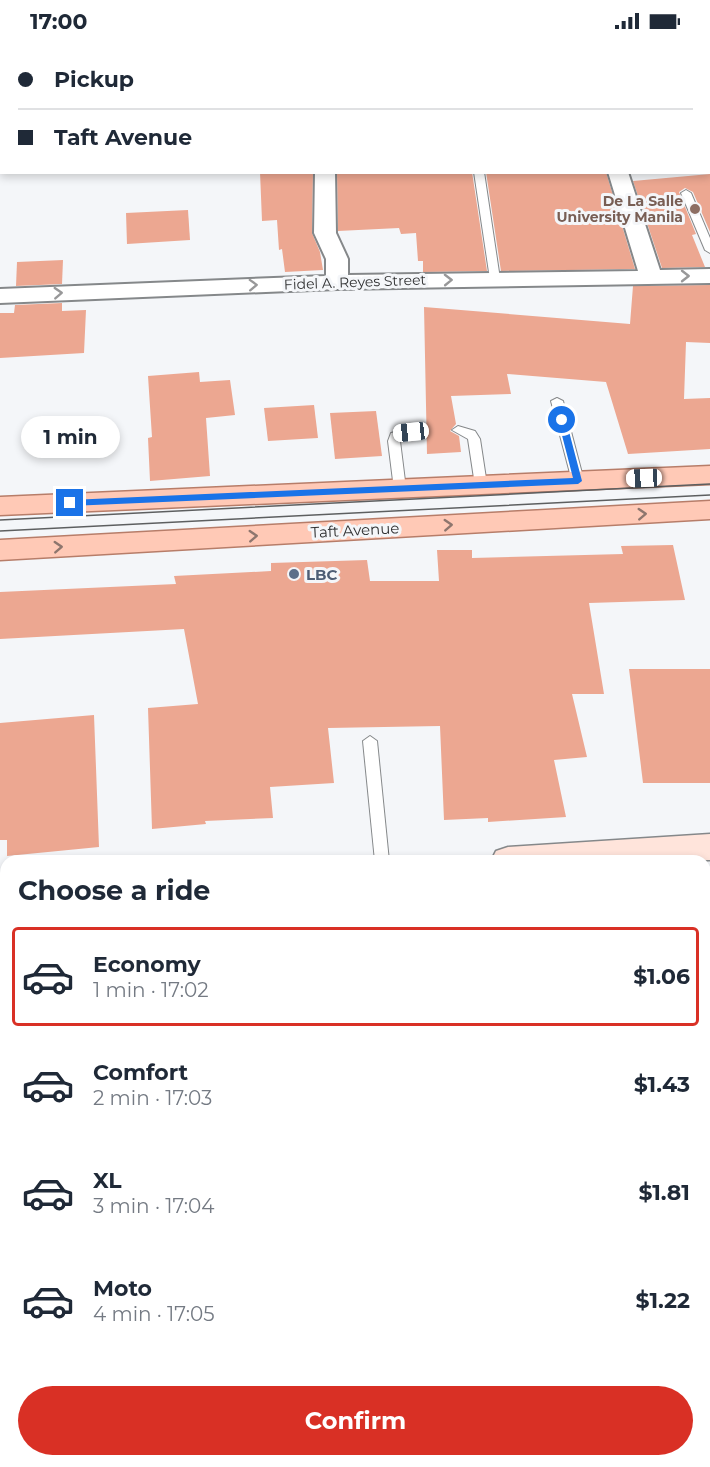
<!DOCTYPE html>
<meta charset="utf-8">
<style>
:root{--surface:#fff;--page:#f6f6f7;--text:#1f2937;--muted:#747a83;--line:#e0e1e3;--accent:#d93025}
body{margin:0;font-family:Montserrat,sans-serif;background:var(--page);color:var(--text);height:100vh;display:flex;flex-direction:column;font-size:22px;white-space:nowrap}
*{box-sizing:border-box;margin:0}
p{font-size:20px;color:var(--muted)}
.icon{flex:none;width:33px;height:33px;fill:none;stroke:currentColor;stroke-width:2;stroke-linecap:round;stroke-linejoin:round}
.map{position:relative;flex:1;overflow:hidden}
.drawer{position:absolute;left:0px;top:813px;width:711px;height:612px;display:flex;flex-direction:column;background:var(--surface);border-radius:18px 18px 0 0;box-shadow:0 3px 9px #0003}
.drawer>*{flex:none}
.banner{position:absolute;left:0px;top:0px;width:711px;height:132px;box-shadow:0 3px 9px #0003;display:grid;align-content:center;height:132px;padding:0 18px;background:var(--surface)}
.end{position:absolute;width:27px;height:27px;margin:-14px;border:8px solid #1a73e8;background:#fff;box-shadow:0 0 0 3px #fff}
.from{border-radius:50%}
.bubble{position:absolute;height:42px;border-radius:21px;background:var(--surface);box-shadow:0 3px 9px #0003;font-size:20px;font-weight:700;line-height:42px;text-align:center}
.car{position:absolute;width:18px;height:36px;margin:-18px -9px;border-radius:8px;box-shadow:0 0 4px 2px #0007;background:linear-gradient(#fff 24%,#345 0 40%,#fff 0 76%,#345 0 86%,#fff 0)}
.banner b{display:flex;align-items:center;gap:21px;height:57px;font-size:22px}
.banner b+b{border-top:2px solid var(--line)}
.banner i{width:15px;height:15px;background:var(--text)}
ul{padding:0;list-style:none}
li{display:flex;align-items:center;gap:18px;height:99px;margin:0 12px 9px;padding:0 6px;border:3px solid transparent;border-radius:6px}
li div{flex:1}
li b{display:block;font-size:22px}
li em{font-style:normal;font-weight:700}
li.current{border-color:var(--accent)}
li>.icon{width:54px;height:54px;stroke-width:1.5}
h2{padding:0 18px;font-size:27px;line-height:72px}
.button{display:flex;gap:12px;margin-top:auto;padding:12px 18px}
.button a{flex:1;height:69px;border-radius:36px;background:var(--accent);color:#fff;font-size:24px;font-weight:700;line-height:69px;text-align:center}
.status{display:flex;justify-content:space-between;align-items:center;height:42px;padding:0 30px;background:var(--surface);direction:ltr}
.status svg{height:16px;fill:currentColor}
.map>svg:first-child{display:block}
.building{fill:#eca791}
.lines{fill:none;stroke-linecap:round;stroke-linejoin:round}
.lane-casing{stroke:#85888a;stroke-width:2}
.street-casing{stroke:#85888a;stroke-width:4}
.secondary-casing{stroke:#85888a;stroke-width:3}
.primary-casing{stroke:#b77d69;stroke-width:3}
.lane{fill:#fff;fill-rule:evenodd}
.street{fill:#fff;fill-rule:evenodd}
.secondary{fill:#ffe4db;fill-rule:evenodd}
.primary{fill:#ffc9b6;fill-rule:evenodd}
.tram{stroke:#5d5f60;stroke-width:1.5}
.oneway{stroke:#989899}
.oneway2{stroke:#8e766e}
.route{fill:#1a73e8}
.education-dot{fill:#8d6e63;stroke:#f4f6f9;stroke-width:2}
.service-dot{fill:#5c6f8a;stroke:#f4f6f9;stroke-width:2}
.labels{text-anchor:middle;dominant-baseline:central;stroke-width:6;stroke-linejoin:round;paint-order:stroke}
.far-education-label{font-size:14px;font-weight:bold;fill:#785e54;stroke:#f4f6f9;text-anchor:end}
.far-street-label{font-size:14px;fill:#313233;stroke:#f4f6f9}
.street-label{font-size:15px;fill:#313233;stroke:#f4f6f9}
.service-label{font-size:15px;font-weight:bold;fill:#4e5e75;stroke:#f4f6f9;text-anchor:start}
</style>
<div class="status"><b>17:00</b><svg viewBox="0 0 49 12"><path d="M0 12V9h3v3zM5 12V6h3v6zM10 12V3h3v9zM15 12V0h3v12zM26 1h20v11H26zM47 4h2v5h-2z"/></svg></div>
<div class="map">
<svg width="710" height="1425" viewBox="0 0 710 1425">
<rect width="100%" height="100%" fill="#f4f6f9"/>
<g class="building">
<path d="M260 130H313L312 191 320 210 323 228 285 230 282 207 279 208 277 178 262 179Z"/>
<path d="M337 130H472L487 229 423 230V219H418L416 191 401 192 399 186 338 189Z"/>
<path d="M486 130H606L635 227 501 229Z"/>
<path d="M710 132V190L693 150 685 146 679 150 696 192 692 193 705 225 662 226 633 139Z"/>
<path d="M188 168 190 198 127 202 126 171Z"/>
<path d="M63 218 62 242 16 244 17 220Z"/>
<path d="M710 243V301L686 300 684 357 710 356V407L628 412 606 340 507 332 511 352 451 354 456 382 450 389 459 394 461 410 427 412 424 265 630 282 633 244Z"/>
<path d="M62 261V269L86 268 84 311 0 316V271H14L15 263Z"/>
<path d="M199 330 200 340 230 338 235 373 206 376 210 434 150 439 148 396 152 395 148 334Z"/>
<path d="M314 363 318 396 268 399 264 366Z"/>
<path d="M376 369 382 414 335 417 330 371Z"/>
<path d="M673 503 685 558 589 561 604 652H572L587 715 554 718 566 775 488 780V776L444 778 440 684 328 686 334 741 270 745 273 776 205 779 206 782 152 787 148 666 198 662 184 587 0 597V550L176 542 174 534 271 529V521L367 518 370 539H439L437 508H472V516L623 512 621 504Z"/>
<path d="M629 627H710V741H643Z"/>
<path d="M94 673 99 805 7 814V798H0V681Z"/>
</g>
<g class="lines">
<g class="lane-casing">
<g id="lane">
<path d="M474 130H484L500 237 495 240 490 237Z"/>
<path d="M686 148 691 151 710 196V211L705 208 681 151Z"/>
<path d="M557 356 563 359 584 439 582 442 578 443 572 439 551 359Z"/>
<path d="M458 384 475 389 480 397 487 443 485 446 481 447 475 443 468 397 452 388Z"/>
<path d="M411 386 417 390 415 392 400 396V399L406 447 400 451 394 447 388 399 391 391Z"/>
<path d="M370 694 377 699 389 819H375L363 699Z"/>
<path d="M6 1015V1033L0 1036V1018Z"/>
<path d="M552 1419H570L571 1425H553Z"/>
</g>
</g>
<g class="street-casing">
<g id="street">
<rect x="141" y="0" width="18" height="2"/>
<path d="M628 0H653L627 2Z"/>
<path d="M2 66V78L0 79V67Z"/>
<path d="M315 130H335L336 191 348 217V233L638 229 608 130H628L660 228 710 227V241L337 247 0 261V247L326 234V217L314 191Z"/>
<rect x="260" y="1419" width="38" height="6"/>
</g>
</g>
<g class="secondary-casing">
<g id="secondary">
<path d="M710 792V818L491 819 496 809 508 805Z"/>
<path d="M6 838V866L0 867V839Z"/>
</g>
</g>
<g class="primary-casing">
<g id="primary">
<path d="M710 424V442L0 473V455Z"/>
<path d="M710 459V477L0 518V498Z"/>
</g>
</g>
<use href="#lane" class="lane"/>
<use href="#street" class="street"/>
<use href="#secondary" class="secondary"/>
<use href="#primary" class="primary"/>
<g class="tram">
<path d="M0 478 710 442"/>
<path d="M0 489 710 453"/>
</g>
</g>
<defs><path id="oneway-chevron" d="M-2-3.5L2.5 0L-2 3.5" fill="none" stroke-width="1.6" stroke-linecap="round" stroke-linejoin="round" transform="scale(1.5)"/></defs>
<g class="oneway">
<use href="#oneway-chevron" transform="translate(685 234)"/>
<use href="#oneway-chevron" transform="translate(448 238) rotate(-1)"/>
<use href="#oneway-chevron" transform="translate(253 243) rotate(-2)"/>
<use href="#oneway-chevron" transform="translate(58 251) rotate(-3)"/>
</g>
<g class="oneway2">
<use href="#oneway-chevron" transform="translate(642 472) rotate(-3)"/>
<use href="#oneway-chevron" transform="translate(448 483) rotate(-3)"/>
<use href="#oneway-chevron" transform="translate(253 494) rotate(-3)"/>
<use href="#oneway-chevron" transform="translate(58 505) rotate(-3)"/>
</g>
<path class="route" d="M562 375 566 378 582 439 578 442 70 464 66 461 70 458 573 436 558 378Z"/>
<circle class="education-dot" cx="695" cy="167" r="6"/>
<circle class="service-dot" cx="294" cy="532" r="6"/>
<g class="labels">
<g class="far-education-label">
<text x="683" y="159">De La Salle<tspan x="683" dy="16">University Manila</tspan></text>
</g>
<g class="far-street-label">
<text transform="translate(355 240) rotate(-2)">Fidel A. Reyes Street</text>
</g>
<g class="street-label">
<text transform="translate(355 488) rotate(-3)">Taft Avenue</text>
</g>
<g class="service-label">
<text x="306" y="532">LBC</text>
</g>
</g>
</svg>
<i class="end from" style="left:562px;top:378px"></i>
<i class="end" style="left:70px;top:461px"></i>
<div class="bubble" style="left:21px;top:374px;width:99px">1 min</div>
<i class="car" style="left:411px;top:390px;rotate:264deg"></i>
<i class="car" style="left:644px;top:436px;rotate:268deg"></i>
<div class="banner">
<b><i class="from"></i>Pickup</b>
<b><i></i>Taft Avenue</b>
</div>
<section class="drawer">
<h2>Choose a ride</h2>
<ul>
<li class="current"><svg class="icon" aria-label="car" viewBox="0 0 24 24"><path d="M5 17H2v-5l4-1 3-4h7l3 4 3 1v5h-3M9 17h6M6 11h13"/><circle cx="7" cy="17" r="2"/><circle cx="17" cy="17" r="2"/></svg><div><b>Economy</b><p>1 min · 17:02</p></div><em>$1.06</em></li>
<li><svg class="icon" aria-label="car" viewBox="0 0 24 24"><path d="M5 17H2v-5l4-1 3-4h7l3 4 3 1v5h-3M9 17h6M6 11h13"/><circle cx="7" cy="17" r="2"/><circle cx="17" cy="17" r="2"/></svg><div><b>Comfort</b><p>2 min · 17:03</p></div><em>$1.43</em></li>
<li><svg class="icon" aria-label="car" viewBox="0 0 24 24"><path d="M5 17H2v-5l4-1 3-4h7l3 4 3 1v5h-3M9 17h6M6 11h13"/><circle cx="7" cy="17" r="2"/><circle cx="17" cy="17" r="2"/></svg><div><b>XL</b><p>3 min · 17:04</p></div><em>$1.81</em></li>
<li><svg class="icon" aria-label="car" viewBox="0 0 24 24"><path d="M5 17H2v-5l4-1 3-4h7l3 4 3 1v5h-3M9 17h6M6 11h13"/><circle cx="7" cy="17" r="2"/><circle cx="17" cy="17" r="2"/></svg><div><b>Moto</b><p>4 min · 17:05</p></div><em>$1.22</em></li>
</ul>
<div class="button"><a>Confirm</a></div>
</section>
</div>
